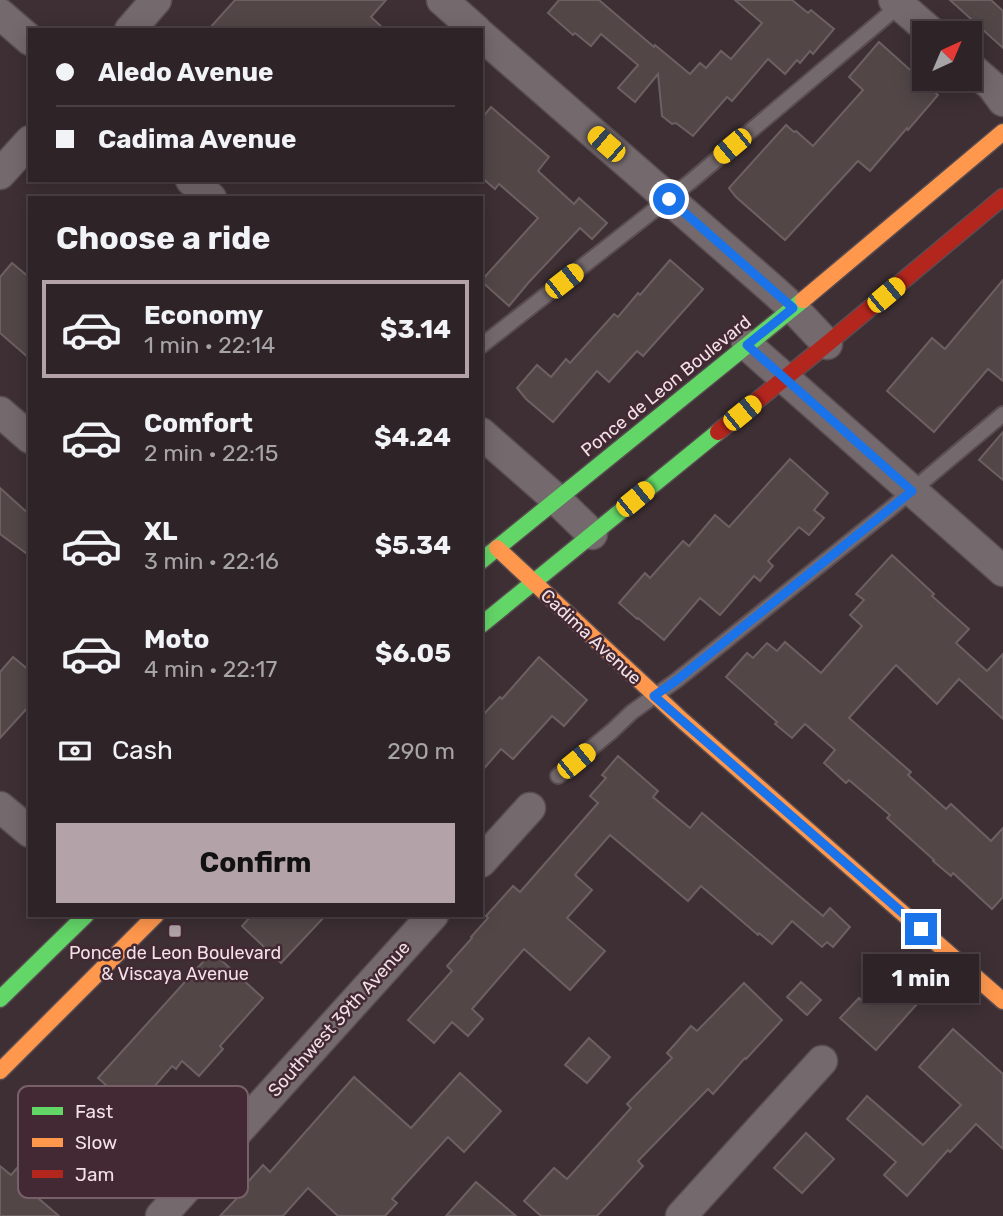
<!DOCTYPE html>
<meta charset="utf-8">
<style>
:root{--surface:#2e2327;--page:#362b2f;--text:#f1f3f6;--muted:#a7a4a7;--line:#494044;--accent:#b3a3a8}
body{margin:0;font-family:Rubik,sans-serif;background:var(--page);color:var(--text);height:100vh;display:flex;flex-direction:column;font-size:26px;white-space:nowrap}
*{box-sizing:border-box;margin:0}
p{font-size:23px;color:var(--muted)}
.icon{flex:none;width:38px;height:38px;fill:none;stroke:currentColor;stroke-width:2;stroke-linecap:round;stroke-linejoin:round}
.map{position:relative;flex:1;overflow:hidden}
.side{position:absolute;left:28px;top:196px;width:455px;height:721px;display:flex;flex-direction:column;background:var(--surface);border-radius:0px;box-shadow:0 4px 18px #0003,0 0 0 2px var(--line)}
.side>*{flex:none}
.guide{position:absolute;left:28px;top:28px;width:455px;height:154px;border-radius:0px;box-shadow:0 4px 18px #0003,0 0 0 2px var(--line);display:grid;align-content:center;height:154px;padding:0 28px;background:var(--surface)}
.needle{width:46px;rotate:44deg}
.fabs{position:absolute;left:912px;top:21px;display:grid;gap:14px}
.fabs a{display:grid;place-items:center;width:70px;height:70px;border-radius:0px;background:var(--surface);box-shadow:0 4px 18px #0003,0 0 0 2px var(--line);font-size:35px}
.end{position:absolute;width:32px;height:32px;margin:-16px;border:9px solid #1a73e8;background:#fff;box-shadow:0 0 0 4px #fff}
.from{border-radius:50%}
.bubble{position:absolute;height:49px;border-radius:0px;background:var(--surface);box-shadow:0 4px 18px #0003,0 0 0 2px var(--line);font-size:23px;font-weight:700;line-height:49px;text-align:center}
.car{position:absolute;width:21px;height:42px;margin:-21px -10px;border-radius:9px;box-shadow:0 0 5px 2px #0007;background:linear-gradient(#f5c518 24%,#345 0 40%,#f5c518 0 76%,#345 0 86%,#f5c518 0)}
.guide b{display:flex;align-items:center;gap:24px;height:66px;font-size:26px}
.guide b+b{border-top:2px solid var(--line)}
.guide i{width:18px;height:18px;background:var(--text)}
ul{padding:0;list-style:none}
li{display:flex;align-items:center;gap:21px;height:98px;margin:0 14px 10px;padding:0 14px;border:4px solid transparent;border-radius:0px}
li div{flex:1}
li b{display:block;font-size:26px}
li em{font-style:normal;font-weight:700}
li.current{border-color:var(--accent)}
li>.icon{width:63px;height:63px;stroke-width:1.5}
h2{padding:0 28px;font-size:32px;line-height:84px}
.pay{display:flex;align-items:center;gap:18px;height:77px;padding:0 28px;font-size:26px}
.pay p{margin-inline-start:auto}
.cta{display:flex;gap:14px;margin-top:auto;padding:14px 28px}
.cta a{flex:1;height:80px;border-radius:0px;background:var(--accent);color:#111;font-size:28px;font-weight:700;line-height:80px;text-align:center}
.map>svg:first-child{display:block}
.building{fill:#524647;stroke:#6d6062;stroke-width:2}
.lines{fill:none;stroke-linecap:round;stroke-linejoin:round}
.lane-casing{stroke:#594d51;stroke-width:18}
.street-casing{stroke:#594d51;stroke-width:33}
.fast-casing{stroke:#594d51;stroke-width:19}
.slow-casing{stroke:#594d51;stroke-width:19}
.jam-casing{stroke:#594d51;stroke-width:19}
.lane{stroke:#74696d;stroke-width:14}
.street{stroke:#74696d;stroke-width:30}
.fast{stroke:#63d668;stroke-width:16}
.slow{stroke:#ff974d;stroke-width:16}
.jam{stroke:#b3261e;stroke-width:16}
.route{stroke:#1a73e8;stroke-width:9}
.poi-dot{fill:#b3a3a8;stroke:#432933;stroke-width:2.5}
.labels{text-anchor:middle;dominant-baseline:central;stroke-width:5;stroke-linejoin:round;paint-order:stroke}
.street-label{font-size:18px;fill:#f2e1e6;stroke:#432933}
.poi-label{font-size:18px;fill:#f2e1e6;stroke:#432933}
.key{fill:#432933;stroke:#786069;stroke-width:2}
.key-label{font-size:19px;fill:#f2e1e6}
</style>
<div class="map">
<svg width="1003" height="1216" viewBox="0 0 1003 1216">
<rect width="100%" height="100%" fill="#3d2f34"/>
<g class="building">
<path d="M235 0H386L371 17 385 30H208Z"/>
<path d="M559 0H599L654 47 655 45 690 74 700 63 706 68 721 51 731 59 762 23 735 0H792L808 13 811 10 834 29 813 54 810 51 800 63 797 60 785 74 768 59 732 101 727 97 693 136 676 123 672 124 662 116 658 74 635 102 618 88 638 65 601 34 591 46 575 33 573 35 548 13Z"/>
<path d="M950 0H991L1003 11V48Z"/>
<path d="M879 42 938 95 908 130 907 128 870 171 858 161 785 240 736 197 729 188 786 125 794 132 796 131 813 146 863 90 849 77Z"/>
<path d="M491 107 549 157 538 171 574 204 579 198 607 223 592 239 580 228 529 282 509 306 481 281 538 218 499 184 495 189 481 177V119Z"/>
<path d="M670 260 703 289 643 356 637 351 609 382 597 371 553 422 526 399 517 388 537 365 551 377 566 359 570 363 614 314 618 317 638 293 640 295Z"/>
<path d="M12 263 30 278V359L0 333V277Z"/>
<path d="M1003 280V381L988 369 934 432 887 391 932 338 945 349Z"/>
<path d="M1003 432V480L979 460Z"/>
<path d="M790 459 828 493 814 510 824 518 809 535 799 527 768 561 773 566 760 581 754 576 720 615 700 598 664 640 638 618 637 619 619 603 645 573 650 578 683 541 689 546 715 515 729 527Z"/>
<path d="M0 488 30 515V556L0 534Z"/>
<path d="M892 555 934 594 932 596 969 629 956 643 987 671 1003 654V719L959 679 937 704 896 665 849 718 911 772 908 775 946 809 951 804 991 841 1003 828V897L992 909 953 873 951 876 933 861 934 860 887 818 890 815 849 780 846 783 824 763 835 750 805 724 792 738 775 724 777 722 726 677 747 653 753 658 767 643 777 651 785 642 821 673 862 626 850 615 864 600 856 594Z"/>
<path d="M13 657 30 671V705L0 738V672Z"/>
<path d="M539 657 587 700 564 726 552 716 513 759 501 749 481 772V717L500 697 502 699Z"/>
<path d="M618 756 658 791 653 797 690 828 702 813 823 916 830 908 850 927 833 947 827 942 822 947 792 921 772 944 759 933 758 935 701 886 688 901 610 835 575 875 592 890 567 918 605 951 570 990 524 949 472 1009 483 1019 468 1036 452 1022 434 1043 408 1020 452 971 447 966 472 938 471 937 488 918 486 916 513 886 520 892 598 803 590 796 606 778 602 775Z"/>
<path d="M252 915H326L281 963 242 926Z"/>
<path d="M212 952 263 998 220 1046 223 1049 199 1076 182 1061 176 1069 172 1066 127 1118 170 1158 148 1182 120 1156 91 1182 70 1163 31 1192 59 1216H0V1166L11 1175 60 1120 65 1124 126 1103 98 1078Z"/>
<path d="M884 975 917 1004 876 1050 840 1018 859 998 861 1000Z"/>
<path d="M801 982 821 1000 807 1015 787 997Z"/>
<path d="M744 983 782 1020 746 1059 745 1058 713 1094 708 1089 638 1161 643 1166 597 1216H541L524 1201 554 1168 567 1179 631 1108 627 1104 672 1058 667 1053 691 1026 697 1031Z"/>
<path d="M953 1029 1003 1074V1149L976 1124 950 1152 948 1150 907 1196 884 1175 896 1162 847 1119 867 1096 923 1145 961 1105 919 1067Z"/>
<path d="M589 1038 610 1057 587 1083 565 1065Z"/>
<path d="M460 1073 501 1111 464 1152 448 1137 392 1199 397 1203 385 1216H338L308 1188 283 1216H220L241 1194 239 1192 263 1165 270 1172 354 1077 411 1128Z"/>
<path d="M806 1133 834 1159 802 1193 774 1168Z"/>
<path d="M476 1182 516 1216H446Z"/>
</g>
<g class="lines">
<g class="lane-casing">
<g id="lane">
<path d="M481 346 690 182 901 4"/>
<path d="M558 776 612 731 632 712 677 680 890 509 1003 414"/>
</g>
</g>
<g class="street-casing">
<g id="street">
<path d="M442 0 476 30"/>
<path d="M894 0 932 33"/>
<path d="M0 14 30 40"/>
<path d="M130 30 156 0"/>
<path d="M481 35 772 289 793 308 827 344"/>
<path d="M970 67 992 86 1003 101"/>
<path d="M0 174 30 141"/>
<path d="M191 180 211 198"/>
<path d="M747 345 1003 571"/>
<path d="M0 412 30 438"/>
<path d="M481 433 556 499 592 534"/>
<path d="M0 807 30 832"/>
<path d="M481 862 530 808"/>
<path d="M161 1216 433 915"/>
<path d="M681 1216 822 1061"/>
</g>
</g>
<g class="fast-casing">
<g id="fast">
<path d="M481 561 803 300"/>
<path d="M481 625 718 432"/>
<path d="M0 999 86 915"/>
</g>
</g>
<g class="slow-casing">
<g id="slow">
<path d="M803 300 1003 132"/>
<path d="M497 548 683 721 1003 1001"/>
<path d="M0 1071 156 915"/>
</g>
</g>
<g class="jam-casing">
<path id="jam" d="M718 432 827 344 1003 197"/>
</g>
<use href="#lane" class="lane"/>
<use href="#street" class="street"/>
<use href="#fast" class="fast"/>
<use href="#slow" class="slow"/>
<use href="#jam" class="jam"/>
</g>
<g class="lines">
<path class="route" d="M669 199 793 308 747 345 912 491 677 680 654 696 921 929"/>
</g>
<rect class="poi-dot" x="168" y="924" width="14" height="14" rx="3.5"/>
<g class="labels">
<g class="street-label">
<text transform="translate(666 386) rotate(-39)">Ponce de Leon Boulevard</text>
<text transform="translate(591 637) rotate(43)">Cadima Avenue</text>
<text transform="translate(339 1019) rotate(-48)">Southwest 39th Avenue</text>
</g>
<g class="poi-label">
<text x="175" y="953">Ponce de Leon Boulevard<tspan x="175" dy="21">&amp; Viscaya Avenue</tspan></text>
</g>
</g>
<rect x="18" y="1086" width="230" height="112" rx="10" class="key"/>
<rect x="32" y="1107" width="31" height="8" fill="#63d668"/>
<rect x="32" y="1138" width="31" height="9" fill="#ff974d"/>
<rect x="32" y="1170" width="31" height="8" fill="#b3261e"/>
<g class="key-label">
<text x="75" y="1118">Fast</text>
<text x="75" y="1149">Slow</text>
<text x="75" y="1181">Jam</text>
</g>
</svg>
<div class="fabs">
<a><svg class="needle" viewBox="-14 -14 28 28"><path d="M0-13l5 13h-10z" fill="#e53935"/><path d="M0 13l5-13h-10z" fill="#a7a4a7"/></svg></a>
</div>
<i class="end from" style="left:669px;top:199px"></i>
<i class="end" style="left:921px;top:929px"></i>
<div class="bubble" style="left:863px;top:954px;width:116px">1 min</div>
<i class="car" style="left:606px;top:144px;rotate:311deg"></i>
<i class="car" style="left:732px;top:146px;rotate:230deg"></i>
<i class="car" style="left:564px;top:281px;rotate:52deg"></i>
<i class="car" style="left:886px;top:295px;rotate:50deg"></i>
<i class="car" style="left:742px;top:413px;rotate:51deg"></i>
<i class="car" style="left:635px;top:499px;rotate:51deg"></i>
<i class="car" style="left:576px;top:761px;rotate:51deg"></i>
<div class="guide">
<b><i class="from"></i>Aledo Avenue</b>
<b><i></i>Cadima Avenue</b>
</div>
<section class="side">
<h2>Choose a ride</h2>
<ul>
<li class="current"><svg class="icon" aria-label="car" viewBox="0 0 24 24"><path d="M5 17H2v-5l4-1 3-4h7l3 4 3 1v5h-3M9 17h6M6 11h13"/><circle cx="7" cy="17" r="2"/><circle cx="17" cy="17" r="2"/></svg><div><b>Economy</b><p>1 min · 22:14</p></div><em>$3.14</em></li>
<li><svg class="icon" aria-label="car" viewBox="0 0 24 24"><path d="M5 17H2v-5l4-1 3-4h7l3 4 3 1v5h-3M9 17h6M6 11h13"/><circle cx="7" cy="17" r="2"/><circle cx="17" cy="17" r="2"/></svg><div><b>Comfort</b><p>2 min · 22:15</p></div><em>$4.24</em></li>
<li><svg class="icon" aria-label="car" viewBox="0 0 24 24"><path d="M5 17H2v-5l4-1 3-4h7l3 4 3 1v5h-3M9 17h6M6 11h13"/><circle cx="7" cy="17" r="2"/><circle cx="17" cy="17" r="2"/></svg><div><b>XL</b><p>3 min · 22:16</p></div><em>$5.34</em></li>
<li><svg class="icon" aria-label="car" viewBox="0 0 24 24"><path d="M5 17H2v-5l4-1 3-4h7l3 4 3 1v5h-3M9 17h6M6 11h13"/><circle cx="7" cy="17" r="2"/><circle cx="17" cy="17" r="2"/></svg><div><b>Moto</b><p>4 min · 22:17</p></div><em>$6.05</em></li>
</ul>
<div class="pay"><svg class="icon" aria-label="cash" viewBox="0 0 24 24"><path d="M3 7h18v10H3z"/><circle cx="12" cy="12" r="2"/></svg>Cash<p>290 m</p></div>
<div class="cta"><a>Confirm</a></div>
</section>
</div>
